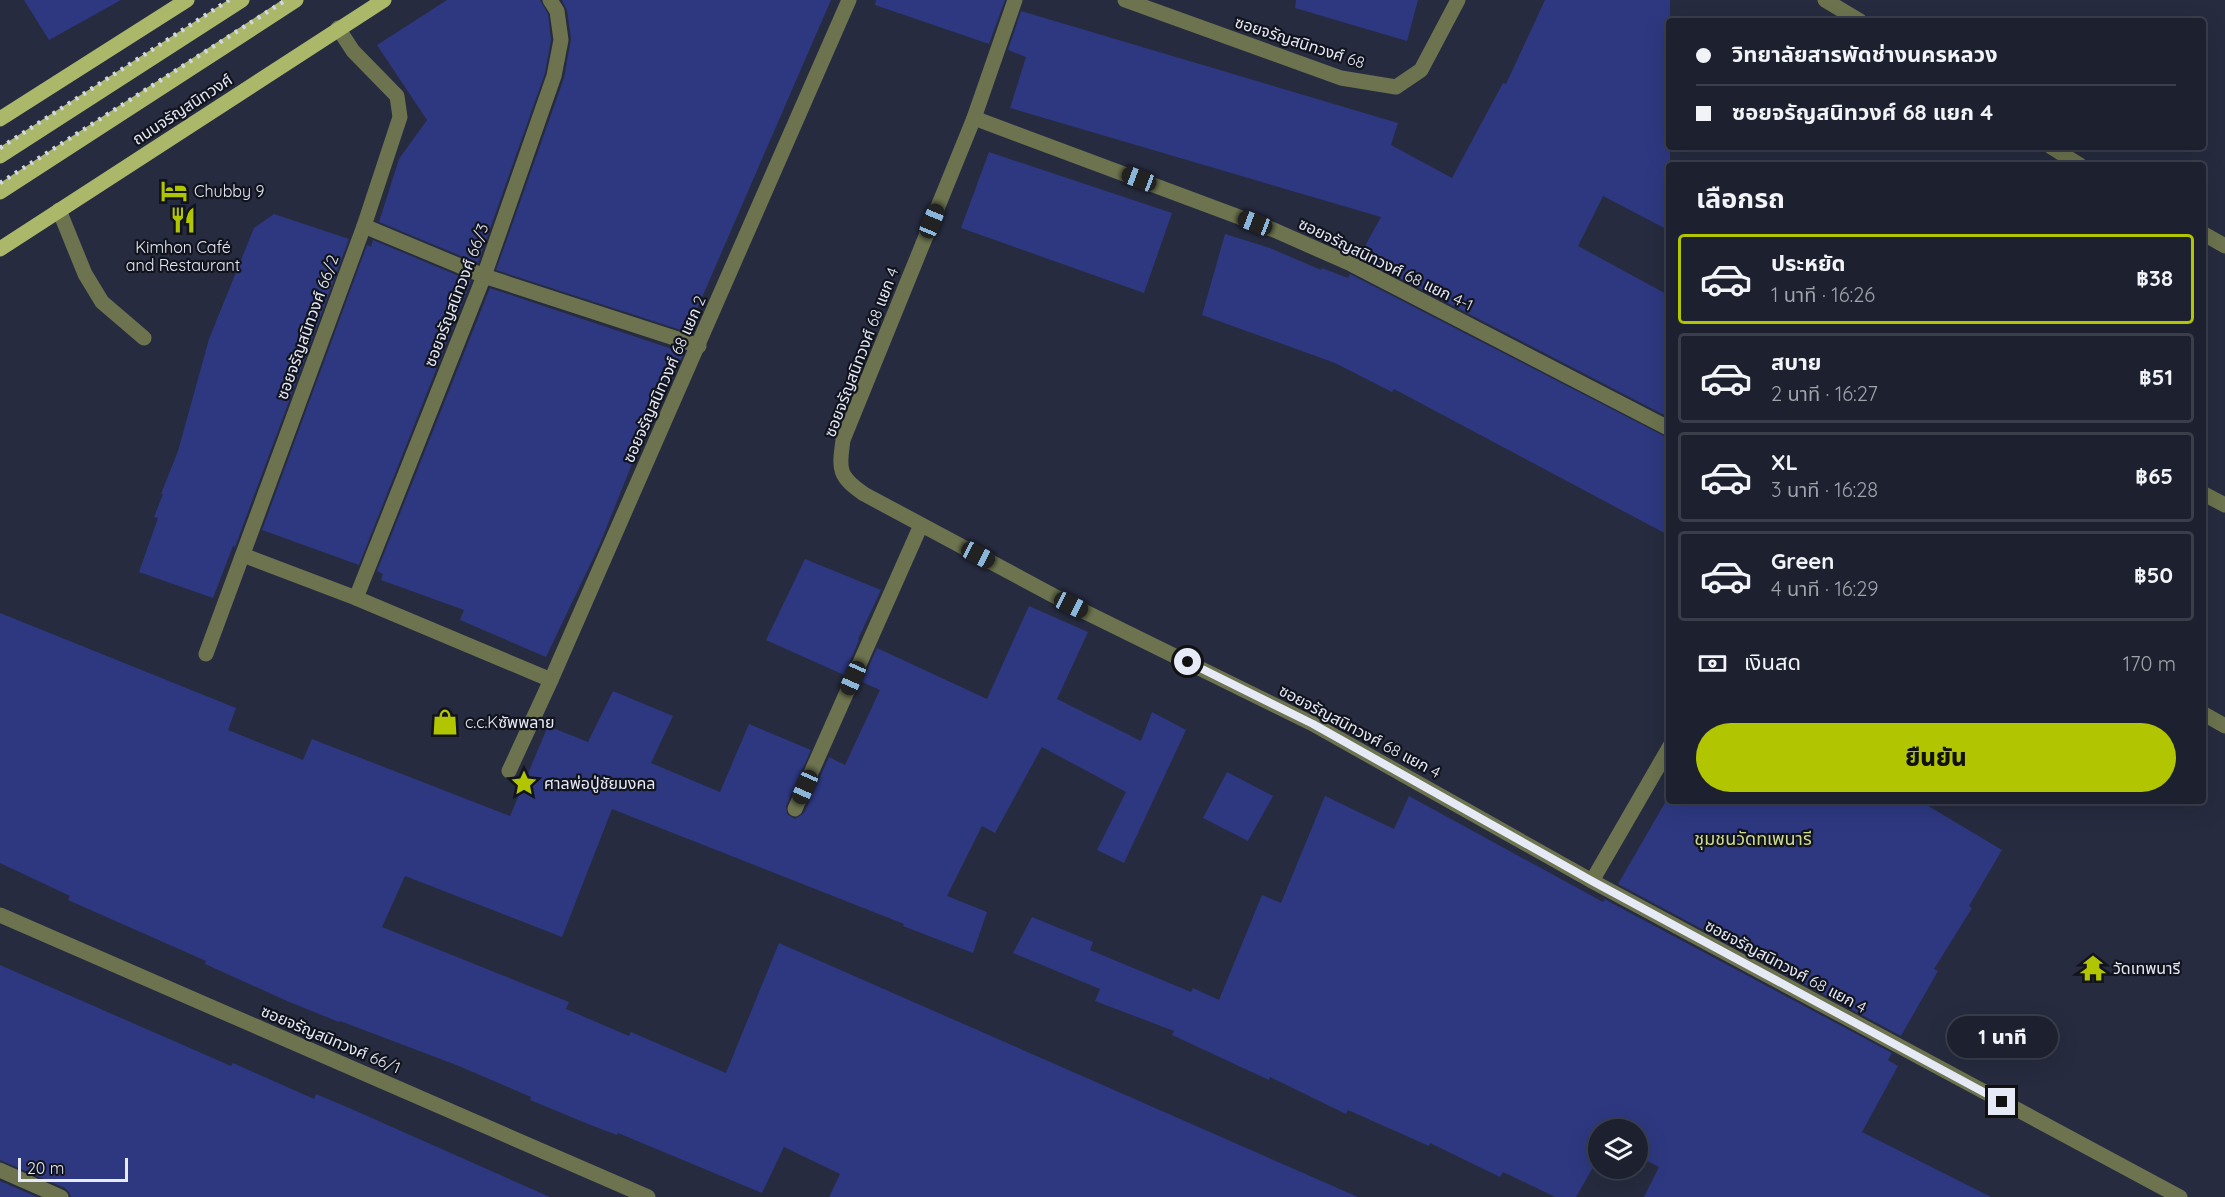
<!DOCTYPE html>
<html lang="th">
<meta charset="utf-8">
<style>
:root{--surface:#1c202f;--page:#292d3b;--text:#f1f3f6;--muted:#a0a3aa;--line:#3a3e4b;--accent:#b1c500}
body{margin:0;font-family:Quicksand,"Noto Sans Thai",sans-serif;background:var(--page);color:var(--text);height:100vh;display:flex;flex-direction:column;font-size:22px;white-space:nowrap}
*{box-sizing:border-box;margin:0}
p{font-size:20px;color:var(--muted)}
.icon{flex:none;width:33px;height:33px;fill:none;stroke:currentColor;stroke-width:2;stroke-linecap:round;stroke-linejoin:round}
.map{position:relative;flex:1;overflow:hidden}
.panel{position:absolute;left:1666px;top:162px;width:540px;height:642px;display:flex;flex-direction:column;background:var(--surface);border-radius:6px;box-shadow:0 6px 24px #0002,0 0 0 2px var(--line)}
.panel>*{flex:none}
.top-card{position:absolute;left:1666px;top:18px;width:540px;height:132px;border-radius:6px;box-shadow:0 6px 24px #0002,0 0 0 2px var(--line);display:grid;align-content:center;height:132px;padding:0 30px;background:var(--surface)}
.buttons{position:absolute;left:1588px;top:1119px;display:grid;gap:12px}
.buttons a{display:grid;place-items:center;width:60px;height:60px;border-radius:50%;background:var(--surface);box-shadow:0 6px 24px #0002,0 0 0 2px var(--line);font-size:30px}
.scale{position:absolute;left:18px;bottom:15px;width:110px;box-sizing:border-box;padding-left:6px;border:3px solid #e6eaf7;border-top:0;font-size:16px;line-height:21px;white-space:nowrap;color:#e6eaf7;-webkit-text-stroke:4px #12141d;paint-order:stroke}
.end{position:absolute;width:27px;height:27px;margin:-14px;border:8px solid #e6eaf7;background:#111;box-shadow:0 0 0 3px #111}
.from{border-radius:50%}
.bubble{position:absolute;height:42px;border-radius:21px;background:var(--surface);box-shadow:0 6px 24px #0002,0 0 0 2px var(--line);font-size:20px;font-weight:800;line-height:42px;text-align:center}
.car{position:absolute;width:18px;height:36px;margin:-18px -9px;border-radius:8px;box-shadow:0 0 4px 2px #0007;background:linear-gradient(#222 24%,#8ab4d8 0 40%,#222 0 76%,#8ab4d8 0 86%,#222 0)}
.top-card b{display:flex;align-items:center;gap:21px;height:57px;font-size:22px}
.top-card b+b{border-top:2px solid var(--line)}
.top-card i{width:15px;height:15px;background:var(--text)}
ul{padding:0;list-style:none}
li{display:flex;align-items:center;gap:18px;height:90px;margin:0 12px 9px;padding:0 18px;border:3px solid var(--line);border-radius:6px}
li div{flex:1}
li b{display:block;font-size:22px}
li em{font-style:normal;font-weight:800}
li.active{border-color:var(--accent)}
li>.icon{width:54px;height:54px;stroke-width:1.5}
h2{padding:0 30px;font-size:27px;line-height:72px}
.pay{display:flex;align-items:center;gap:15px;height:66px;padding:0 30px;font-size:22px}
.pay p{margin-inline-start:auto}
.primary-button{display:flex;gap:12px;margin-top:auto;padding:12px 30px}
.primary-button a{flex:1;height:69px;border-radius:36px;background:var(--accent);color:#111;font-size:24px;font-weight:800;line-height:69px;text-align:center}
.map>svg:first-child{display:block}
.building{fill:#2d3880}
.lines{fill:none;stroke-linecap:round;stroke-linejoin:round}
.minor{stroke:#6c734e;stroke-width:15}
.primary{stroke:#abb86a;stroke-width:15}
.rail{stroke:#d3d7e4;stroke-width:4.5;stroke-dasharray:3 6;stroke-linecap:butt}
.route{stroke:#e6eaf7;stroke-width:8}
.labels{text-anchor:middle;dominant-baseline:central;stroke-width:4.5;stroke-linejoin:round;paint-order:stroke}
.street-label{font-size:16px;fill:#e6eaf7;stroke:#12141d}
.poi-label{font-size:16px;fill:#e6eaf7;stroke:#12141d;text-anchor:start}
.neighbourhood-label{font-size:18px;fill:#cfdc90;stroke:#12141d}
</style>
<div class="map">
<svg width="2225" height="1197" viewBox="0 0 2225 1197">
<rect width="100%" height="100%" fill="#262b3f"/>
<g class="building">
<path d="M24 0H121L49 40Z"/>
<path d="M447 0H540L548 14 551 40 545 73 478 263 379 222 399 159 427 120 377 45Z"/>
<path d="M562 0H831L687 332 496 270 564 78 571 39 567 10Z"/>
<path d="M876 0H1005L989 44 875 5Z"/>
<path d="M1296 0H1418L1407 41 1295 8Z"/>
<path d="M1545 0H1670V231L1603 196 1578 246 1670 296V418L1359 257 1381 217 1010 108 1026 57 1008 50 1021 11 1398 123 1391 145 1452 178 1503 83 1506 84Z"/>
<path d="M989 152 1172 213 1144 293 961 228Z"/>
<path d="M274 214 349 239 235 547 233 546 213 598 139 572 158 518 154 517 163 494H161L178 451 209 339 254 228Z"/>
<path d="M1225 234 1270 248 1321 270 1322 268 1348 278 1350 274 1670 439V536L1394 389 1392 392 1335 363 1202 315Z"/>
<path d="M373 240 471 281 359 565 262 530 367 245 371 247Z"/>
<path d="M490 288 684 353 634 459 599 546 546 657 460 620 464 610 381 580 383 574 377 571Z"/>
<path d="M805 559 881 590 858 639 859 640 844 675 766 640Z"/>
<path d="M1029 606 1088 632 1057 699 1141 741 1152 712 1186 730 1124 863 1097 850 1126 792 1042 747 995 833 982 826 947 896 987 912 973 953 903 926 904 924 612 809 562 937 405 876 382 927 569 1002 566 1009 629 1036 631 1032 726 1073 779 943 1358 1197H829L840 1174 784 1147 762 1193 618 1133 617 1135 593 1126 530 1100 531 1097 459 1066 340 1021 339 1022 287 1001 205 964 206 961 68 900 70 896 0 863V613L236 708 228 730 303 760 312 739 510 816 548 726 588 742 613 691 673 716 651 763 720 792 749 724 811 750 786 806 787 814 795 819 804 813 829 757 845 765 880 690 862 682 877 648 987 699Z"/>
<path d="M1227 772 1273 796 1248 841 1203 818Z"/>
<path d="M1325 796 1394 829 1409 796 1603 902 1605 899 1608 901 1892 1053 1888 1060 1898 1066 1862 1132 1991 1197H1644L1659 1167 1638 1156V1130H1599V1157L1576 1197H1555L1503 1172 1500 1177 1430 1143 1429 1146 1348 1110 1346 1114 1270 1077 1269 1080 1172 1035 1174 1031 1095 1001 1100 989 1013 953 1032 917 1093 942 1090 950 1191 992 1193 988 1219 1000 1262 895 1281 903Z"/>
<path d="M1666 801H1920L2002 850 1969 906 1972 908 1934 969 1938 971 1901 1036 1618 884Z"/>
<path d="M0 965 231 1066 233 1063 314 1099 316 1094 356 1111 550 1197H71L69 1192 65 1188 0 1160Z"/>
<path d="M0 1181 37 1197H0Z"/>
</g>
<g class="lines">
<g class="minor">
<path d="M1015 0 974 118 843 440C839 470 838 476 864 494L1071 605 1313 724 1592 881 2180 1197"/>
<path d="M1125 0 1341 78 1396 87 1421 70 1458 0"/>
<path d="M1825 0 1860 21"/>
<path d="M974 118 1274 230 1351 264 1670 429"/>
<path d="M2051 147 2080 165"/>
<path d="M59 210 85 274 102 302 144 338"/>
<path d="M364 226 484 276 699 346"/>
<path d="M2204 234 2225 246"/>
<path d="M2204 494 2225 505"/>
<path d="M243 555 356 598 551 680"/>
<path d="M356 598 484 276 554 76 561 40 557 11 550 0"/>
<path d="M206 654 364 226 400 117 397 96 353 51 338 28"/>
<path d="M2204 714 2225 726"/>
<path d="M509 771 551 680 849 0"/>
<path d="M795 809 921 525"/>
<path d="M1592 881 1670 746"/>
<path d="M0 915 648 1197"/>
<path d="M0 1170 61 1197"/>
</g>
<g class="primary">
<path d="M0 119 187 0"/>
<path d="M0 156 242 0"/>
<path d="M0 192 296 0"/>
<path d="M0 249 384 0"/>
</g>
<g class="rail">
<path d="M0 148 229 0"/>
<path d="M0 183 286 0"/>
</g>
</g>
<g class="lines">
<path class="route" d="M1188 662 1313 724 1592 881 2002 1102"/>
</g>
<defs>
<g id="hotel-bare" transform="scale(2.07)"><path d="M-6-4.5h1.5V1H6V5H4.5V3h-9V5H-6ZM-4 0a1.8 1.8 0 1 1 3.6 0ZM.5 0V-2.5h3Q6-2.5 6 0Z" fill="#b1c500" stroke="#12141d" stroke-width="2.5" paint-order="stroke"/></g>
<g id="restaurant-bare" transform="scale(2.07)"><path d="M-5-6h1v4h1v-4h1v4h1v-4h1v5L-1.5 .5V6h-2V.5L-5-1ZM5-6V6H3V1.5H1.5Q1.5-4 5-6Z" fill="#b1c500" stroke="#12141d" stroke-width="2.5" paint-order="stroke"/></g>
<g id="shop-bare" transform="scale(2.07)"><path d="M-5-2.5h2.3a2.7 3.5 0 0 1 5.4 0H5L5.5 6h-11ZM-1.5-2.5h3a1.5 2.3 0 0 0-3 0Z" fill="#b1c500" stroke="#12141d" stroke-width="2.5" paint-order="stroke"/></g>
<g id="sight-bare" transform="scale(2.07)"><path d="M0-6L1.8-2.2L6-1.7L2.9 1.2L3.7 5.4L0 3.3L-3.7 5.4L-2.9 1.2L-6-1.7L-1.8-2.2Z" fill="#b1c500" stroke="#12141d" stroke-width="2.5" paint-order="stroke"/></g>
<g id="temple-bare" transform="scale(2.07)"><path d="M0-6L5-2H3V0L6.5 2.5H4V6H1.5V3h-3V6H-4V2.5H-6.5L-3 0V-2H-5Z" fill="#b1c500" stroke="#12141d" stroke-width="2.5" paint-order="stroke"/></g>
</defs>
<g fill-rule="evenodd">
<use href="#hotel-bare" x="174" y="191"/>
<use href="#restaurant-bare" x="183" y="220"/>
<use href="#shop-bare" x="445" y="722"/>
<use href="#sight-bare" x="524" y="783"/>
<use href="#temple-bare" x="2093" y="968"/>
</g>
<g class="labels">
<g class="street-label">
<text transform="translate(1300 42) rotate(18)">ซอยจรัญสนิทวงศ์ 68</text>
<text transform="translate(182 109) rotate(-33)">ถนนจรัญสนิทวงศ์</text>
<text transform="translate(1386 264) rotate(26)">ซอยจรัญสนิทวงศ์ 68 แยก 4-1</text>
<text transform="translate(456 295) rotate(-69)">ซอยจรัญสนิทวงศ์ 66/3</text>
<text transform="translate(307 327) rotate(-70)">ซอยจรัญสนิทวงศ์ 66/2</text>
<text transform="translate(861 352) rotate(-69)">ซอยจรัญสนิทวงศ์ 68 แยก 4</text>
<text transform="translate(664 379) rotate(-66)">ซอยจรัญสนิทวงศ์ 68 แยก 2</text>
<text transform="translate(1360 731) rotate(28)">ซอยจรัญสนิทวงศ์ 68 แยก 4</text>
<text transform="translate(1786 966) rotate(28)">ซอยจรัญสนิทวงศ์ 68 แยก 4</text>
<text transform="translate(331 1039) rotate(23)">ซอยจรัญสนิทวงศ์ 66/1</text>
</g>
<g class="poi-label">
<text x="194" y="191">Chubby 9</text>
<text x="183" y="247" text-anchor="middle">Kimhon Café<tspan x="183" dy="18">and Restaurant</tspan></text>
<text x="465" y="722">c.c.Kซัพพลาย</text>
<text x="544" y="783">ศาลพ่อปู่ชัยมงคล</text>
<text x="2113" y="968">วัดเทพนารี</text>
</g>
<g class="neighbourhood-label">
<text x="1753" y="838">ชุมชนวัดทเพนารี</text>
</g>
</g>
</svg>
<div class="buttons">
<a><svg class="icon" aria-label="layers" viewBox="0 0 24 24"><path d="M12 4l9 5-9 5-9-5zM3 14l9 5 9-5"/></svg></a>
</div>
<div class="scale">20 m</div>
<i class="end from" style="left:1188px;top:662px"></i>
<i class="end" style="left:2002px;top:1102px"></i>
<div class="bubble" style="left:1947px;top:1016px;width:111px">1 นาที</div>
<i class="car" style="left:1139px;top:179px;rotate:291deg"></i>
<i class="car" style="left:932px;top:221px;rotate:22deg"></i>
<i class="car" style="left:1255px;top:223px;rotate:291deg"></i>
<i class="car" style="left:978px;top:555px;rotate:118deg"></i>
<i class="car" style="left:1071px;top:605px;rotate:116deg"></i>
<i class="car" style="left:853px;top:678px;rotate:204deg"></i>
<i class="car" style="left:805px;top:787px;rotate:204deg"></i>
<div class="top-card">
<b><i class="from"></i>วิทยาลัยสารพัดช่างนครหลวง</b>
<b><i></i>ซอยจรัญสนิทวงศ์ 68 แยก 4</b>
</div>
<section class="panel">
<h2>เลือกรถ</h2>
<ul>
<li class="active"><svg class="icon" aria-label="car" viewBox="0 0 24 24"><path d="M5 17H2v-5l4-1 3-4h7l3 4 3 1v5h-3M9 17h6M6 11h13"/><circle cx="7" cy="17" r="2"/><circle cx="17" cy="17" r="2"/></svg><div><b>ประหยัด</b><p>1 นาที · 16:26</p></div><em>฿38</em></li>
<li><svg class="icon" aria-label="car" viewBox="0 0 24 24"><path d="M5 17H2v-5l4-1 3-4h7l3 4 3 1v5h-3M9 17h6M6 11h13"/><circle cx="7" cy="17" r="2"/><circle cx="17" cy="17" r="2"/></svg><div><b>สบาย</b><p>2 นาที · 16:27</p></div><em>฿51</em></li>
<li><svg class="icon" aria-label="car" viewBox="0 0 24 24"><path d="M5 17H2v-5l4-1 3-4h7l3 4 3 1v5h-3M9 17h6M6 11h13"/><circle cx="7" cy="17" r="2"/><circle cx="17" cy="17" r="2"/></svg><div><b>XL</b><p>3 นาที · 16:28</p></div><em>฿65</em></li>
<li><svg class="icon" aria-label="car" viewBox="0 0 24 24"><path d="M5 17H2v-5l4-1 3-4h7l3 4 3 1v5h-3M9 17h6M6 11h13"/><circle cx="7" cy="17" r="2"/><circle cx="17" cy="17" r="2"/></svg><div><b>Green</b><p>4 นาที · 16:29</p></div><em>฿50</em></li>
</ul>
<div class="pay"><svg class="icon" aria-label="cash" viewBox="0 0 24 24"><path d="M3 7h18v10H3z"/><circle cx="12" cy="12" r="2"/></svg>เงินสด<p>170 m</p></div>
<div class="primary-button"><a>ยืนยัน</a></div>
</section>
</div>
